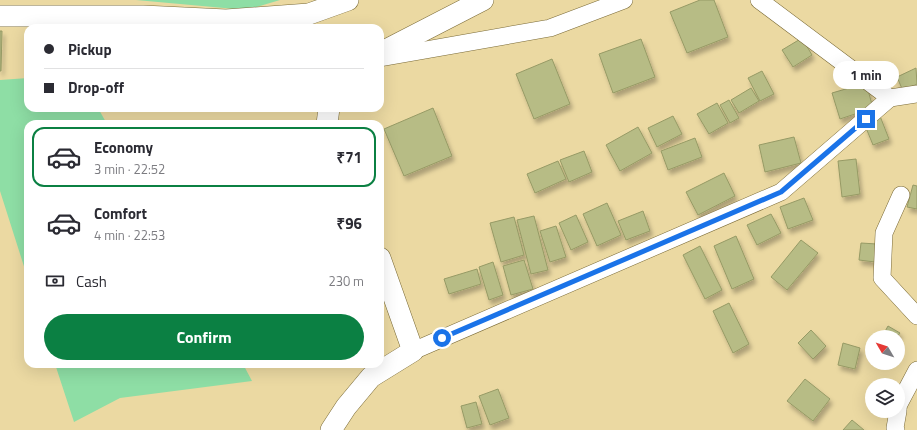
<!DOCTYPE html>
<meta charset="utf-8">
<style>
:root{--surface:#fff;--page:#f7f7f7;--text:#2b2b33;--muted:#7c7c81;--line:#e1e1e2;--accent:#0b8043}
body{margin:0;font-family:"Titillium Web",sans-serif;background:var(--page);color:var(--text);height:100vh;display:flex;flex-direction:column;font-size:15px;white-space:nowrap}
*{box-sizing:border-box;margin:0}
p{font-size:13px;color:var(--muted)}
.icon{flex:none;width:22px;height:22px;fill:none;stroke:currentColor;stroke-width:2;stroke-linecap:round;stroke-linejoin:round}
.map{position:relative;flex:1;overflow:hidden}
.details{position:absolute;left:24px;top:120px;width:360px;height:248px;display:flex;flex-direction:column;background:var(--surface);border-radius:12px;box-shadow:0 4px 16px #0002}
.details>*{flex:none}
.banner{position:absolute;left:24px;top:24px;width:360px;height:88px;border-radius:12px;box-shadow:0 4px 16px #0002;display:grid;align-content:center;height:88px;padding:0 20px;background:var(--surface)}
.needle{width:26px;rotate:309deg}
.tools{position:absolute;left:865px;top:330px;display:grid;gap:8px}
.tools a{display:grid;place-items:center;width:40px;height:40px;border-radius:50%;background:var(--surface);box-shadow:0 4px 16px #0002;font-size:20px}
.end{position:absolute;width:18px;height:18px;margin:-9px;border:5px solid #1a73e8;background:#fff;box-shadow:0 0 0 2px #fff}
.from{border-radius:50%}
.bubble{position:absolute;height:28px;border-radius:14px;background:var(--surface);box-shadow:0 4px 16px #0002;font-size:13px;font-weight:700;line-height:28px;text-align:center}
.banner b{display:flex;align-items:center;gap:14px;height:38px;font-size:15px}
.banner b+b{border-top:1px solid var(--line)}
.banner i{width:10px;height:10px;background:var(--text)}
ul{padding:7px 0 0;list-style:none}
li{display:flex;align-items:center;gap:12px;height:60px;margin:0 8px 6px;padding:0 12px;border:2px solid transparent;border-radius:12px}
li div{flex:1}
li b{display:block;font-size:15px}
li em{font-style:normal;font-weight:700}
li.active{border-color:var(--accent)}
li>.icon{width:36px;height:36px;stroke-width:1.5}
.pay{display:flex;align-items:center;gap:10px;height:44px;padding:0 20px;font-size:15px}
.pay p{margin-inline-start:auto}
.cta{display:flex;gap:8px;margin-top:auto;padding:8px 20px}
.cta a{flex:1;height:46px;border-radius:24px;background:var(--accent);color:#fff;font-size:16px;font-weight:700;line-height:46px;text-align:center}
.map>svg:first-child{display:block}
.green{fill:#8edea5}
.building{fill:#b7bc85;stroke:#969a65;filter:url(#shadow)}
.lines{fill:none;stroke-linecap:round;stroke-linejoin:round}
.minor-casing{stroke:#7a6a36;stroke-width:18}
.tertiary-casing{stroke:#7a6a36;stroke-width:22}
.minor{stroke:#fff;stroke-width:17}
.tertiary{stroke:#fff;stroke-width:21}
.route{stroke:#1a73e8;stroke-width:5}
</style>
<div class="map">
<svg width="917" height="430" viewBox="0 0 917 430">
<defs>
<filter id="shadow"><feDropShadow dx="2.5" dy="4.5" stdDeviation="2" flood-color="#0004"/></filter>
</defs>
<rect width="100%" height="100%" fill="#ebd9a2"/>
<g class="green">
<path d="M136 0H280L246 10Z"/>
<path d="M28 78V108H98L107 124H28V279L0 191V80Z"/>
<path d="M55 364H243L252 381 120 398 74 422Z"/>
</g>
<g class="building">
<path d="M700 0H714L728 37 687 53 670 12Z"/>
<path d="M0 31H2L1 71H0Z"/>
<path d="M802 38 812 55 793 67 782 50Z"/>
<path d="M641 39 655 77 613 93 599 54Z"/>
<path d="M552 59 570 104 534 119 516 74Z"/>
<path d="M916 68 917 84 903 91 897 77Z"/>
<path d="M762 71 774 94 760 101 748 78Z"/>
<path d="M866 83 873 108 840 119 832 93Z"/>
<path d="M751 88 759 101 739 113 731 100Z"/>
<path d="M729 100 739 118 730 123 720 105Z"/>
<path d="M717 103 728 123 709 134 697 114Z"/>
<path d="M433 108 452 156 404 176 384 129Z"/>
<path d="M673 116 682 134 657 147 648 128Z"/>
<path d="M880 116 889 139 873 145 864 123Z"/>
<path d="M638 127 652 153 620 171 606 145Z"/>
<path d="M794 137 801 163 765 172 759 145Z"/>
<path d="M695 138 702 157 668 170 661 151Z"/>
<path d="M584 151 592 172 569 182 560 160Z"/>
<path d="M856 159 860 194 842 197 838 161Z"/>
<path d="M558 161 566 179 535 193 527 174Z"/>
<path d="M724 173 735 196 698 215 686 192Z"/>
<path d="M913 185 917 186V209L907 207Z"/>
<path d="M804 198 813 220 788 229 780 207Z"/>
<path d="M607 203 621 235 597 246 583 214Z"/>
<path d="M643 211 650 231 626 240 618 221Z"/>
<path d="M771 214 781 233 757 245 747 225Z"/>
<path d="M576 215 588 242 571 250 559 223Z"/>
<path d="M534 216 548 270 531 274 517 220Z"/>
<path d="M514 217 524 255 501 262 490 223Z"/>
<path d="M556 226 566 257 550 262 540 231Z"/>
<path d="M736 236 754 279 732 289 714 246Z"/>
<path d="M801 240 818 253 787 290 771 277Z"/>
<path d="M861 243 877 244 875 262 859 260Z"/>
<path d="M700 246 722 290 705 299 683 255Z"/>
<path d="M524 260 533 289 511 295 503 266Z"/>
<path d="M493 262 503 295 489 300 479 267Z"/>
<path d="M477 269 481 284 449 294 444 279Z"/>
<path d="M729 303 749 344 733 353 713 311Z"/>
<path d="M888 326 900 333 897 337H882Z"/>
<path d="M811 330 826 346 813 359 798 343Z"/>
<path d="M843 343 860 348 855 369 838 365Z"/>
<path d="M805 379 830 399 813 421 787 401Z"/>
<path d="M498 389 509 418 490 425 479 396Z"/>
<path d="M476 402 482 424 467 428 461 406Z"/>
<path d="M852 420 864 430H843Z"/>
</g>
<g class="lines">
<g class="minor-casing">
<g id="minor">
<path d="M759 0 890 98 917 94"/>
<path d="M380 58 550 28 624 0"/>
<path d="M901 195 884 233 882 278 917 316"/>
<path d="M413 351 781 192 890 98"/>
<path d="M898 408 899 404 917 370"/>
<path d="M896 430 895 428 898 411"/>
</g>
</g>
<g class="tertiary-casing">
<g id="tertiary">
<path d="M0 16H143L226 20 309 14 348 0"/>
<path d="M380 53 483 0"/>
<path d="M327 124 329 108"/>
<path d="M331 430 346 407 371 377 413 351 380 258"/>
</g>
</g>
<use href="#minor" class="minor"/>
<use href="#tertiary" class="tertiary"/>
</g>
<g class="lines">
<path class="route" d="M442 338 781 192 866 119"/>
</g>
</svg>
<div class="tools">
<a><svg class="needle" viewBox="-14 -14 28 28"><path d="M0-13l5 13h-10z" fill="#e53935"/><path d="M0 13l5-13h-10z" fill="#7c7c81"/></svg></a>
<a><svg class="icon" aria-label="layers" viewBox="0 0 24 24"><path d="M12 4l9 5-9 5-9-5zM3 14l9 5 9-5"/></svg></a>
</div>
<i class="end from" style="left:442px;top:338px"></i>
<i class="end" style="left:866px;top:119px"></i>
<div class="bubble" style="left:833px;top:61px;width:66px">1 min</div>
<div class="banner">
<b><i class="from"></i>Pickup</b>
<b><i></i>Drop-off</b>
</div>
<section class="details">
<ul>
<li class="active"><svg class="icon" aria-label="car" viewBox="0 0 24 24"><path d="M5 17H2v-5l4-1 3-4h7l3 4 3 1v5h-3M9 17h6M6 11h13"/><circle cx="7" cy="17" r="2"/><circle cx="17" cy="17" r="2"/></svg><div><b>Economy</b><p>3 min · 22:52</p></div><em>₹71</em></li>
<li><svg class="icon" aria-label="car" viewBox="0 0 24 24"><path d="M5 17H2v-5l4-1 3-4h7l3 4 3 1v5h-3M9 17h6M6 11h13"/><circle cx="7" cy="17" r="2"/><circle cx="17" cy="17" r="2"/></svg><div><b>Comfort</b><p>4 min · 22:53</p></div><em>₹96</em></li>
</ul>
<div class="pay"><svg class="icon" aria-label="cash" viewBox="0 0 24 24"><path d="M3 7h18v10H3z"/><circle cx="12" cy="12" r="2"/></svg>Cash<p>230 m</p></div>
<div class="cta"><a>Confirm</a></div>
</section>
</div>
